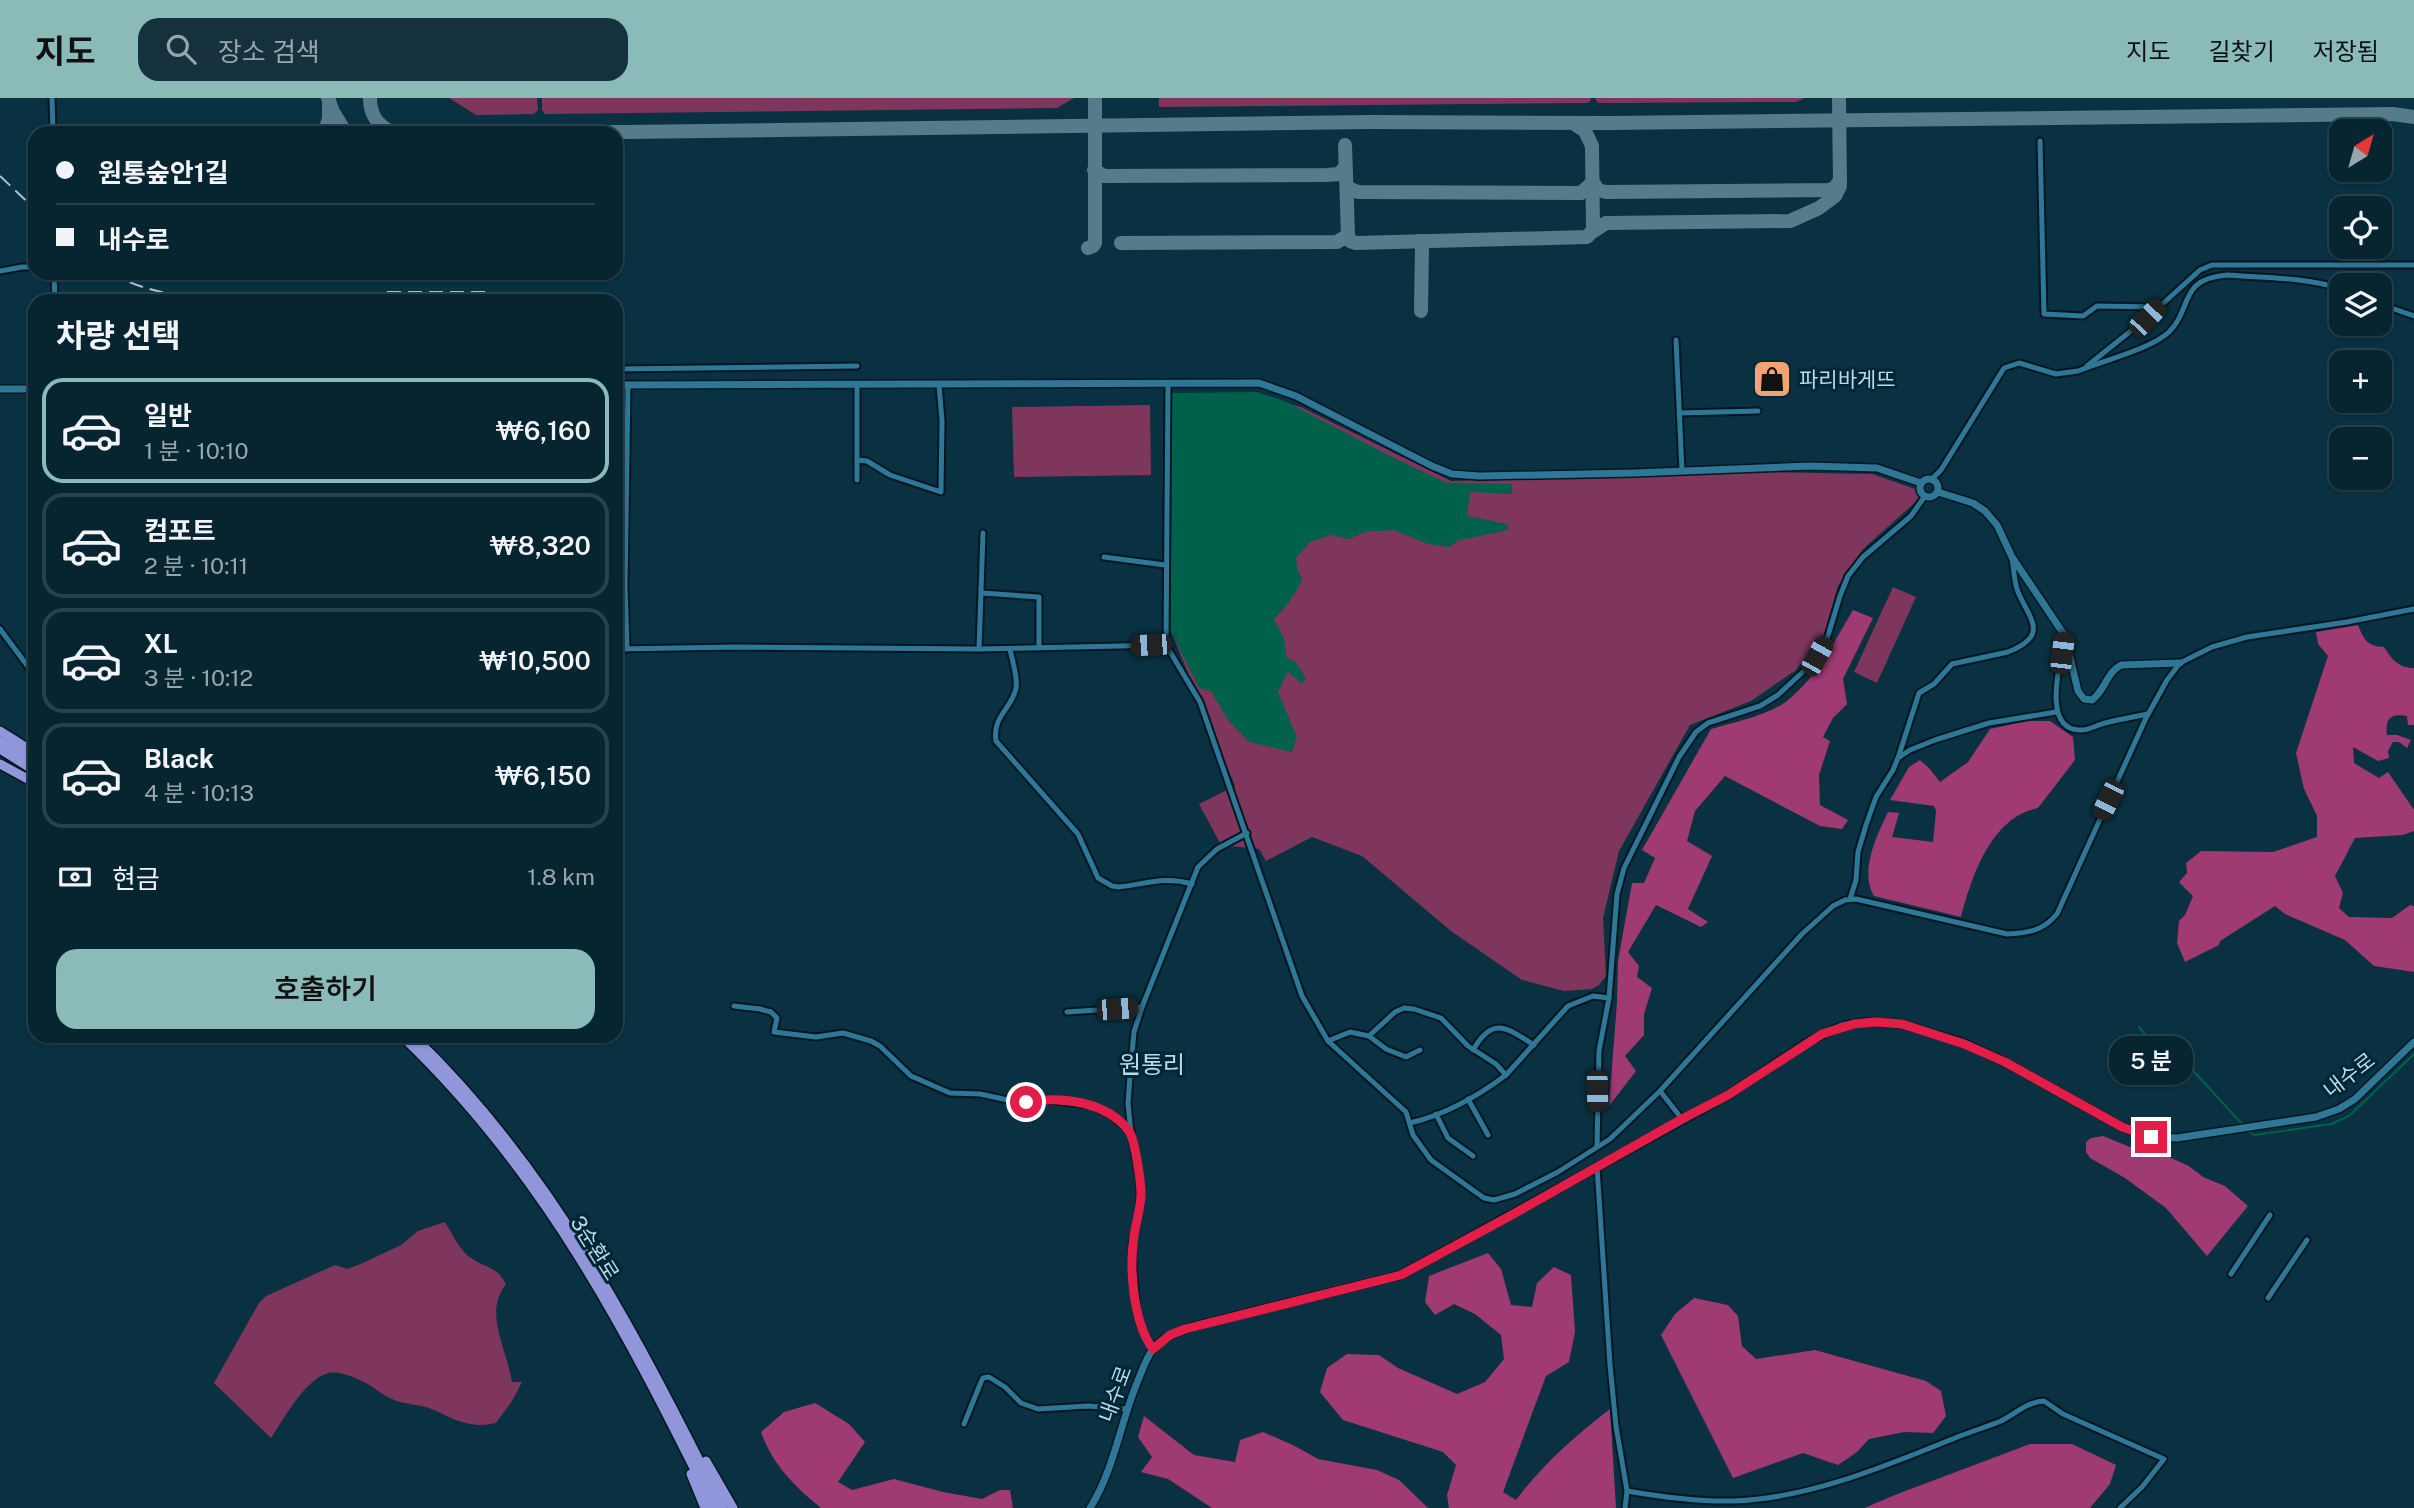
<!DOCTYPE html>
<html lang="ko">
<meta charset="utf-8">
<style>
:root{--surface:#072531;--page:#15313d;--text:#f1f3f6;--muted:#98a5ab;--line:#28424d;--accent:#8bbbb9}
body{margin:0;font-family:"Public Sans","Noto Sans KR",sans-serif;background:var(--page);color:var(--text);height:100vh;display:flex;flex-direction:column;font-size:26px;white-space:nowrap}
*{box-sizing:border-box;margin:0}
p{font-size:23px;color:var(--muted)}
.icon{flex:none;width:38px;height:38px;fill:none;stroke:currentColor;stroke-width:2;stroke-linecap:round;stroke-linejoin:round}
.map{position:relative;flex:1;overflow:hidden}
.side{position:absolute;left:28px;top:196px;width:595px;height:749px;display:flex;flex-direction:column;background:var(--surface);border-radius:21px;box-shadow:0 2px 5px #0004,0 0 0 2px var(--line)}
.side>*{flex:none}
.banner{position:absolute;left:28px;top:28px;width:595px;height:154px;border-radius:21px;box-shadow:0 2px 5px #0004,0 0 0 2px var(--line);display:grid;align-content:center;height:154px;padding:0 28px;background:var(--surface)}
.needle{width:46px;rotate:37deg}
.fabs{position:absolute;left:2329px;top:21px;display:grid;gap:14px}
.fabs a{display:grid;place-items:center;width:63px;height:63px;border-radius:14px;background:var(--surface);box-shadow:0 2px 5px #0004,0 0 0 2px var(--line);font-size:35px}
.end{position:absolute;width:32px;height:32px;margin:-16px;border:9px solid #e11d48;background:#fff;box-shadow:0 0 0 4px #fff}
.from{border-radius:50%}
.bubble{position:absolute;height:49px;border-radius:21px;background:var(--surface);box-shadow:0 2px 5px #0004,0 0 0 2px var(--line);font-size:23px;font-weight:600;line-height:49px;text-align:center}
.car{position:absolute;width:21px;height:42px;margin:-21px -10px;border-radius:9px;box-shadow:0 0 5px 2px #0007;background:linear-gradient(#222 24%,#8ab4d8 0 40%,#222 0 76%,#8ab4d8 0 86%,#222 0)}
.banner b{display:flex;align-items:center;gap:24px;height:66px;font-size:26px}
.banner b+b{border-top:2px solid var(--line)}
.banner i{width:18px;height:18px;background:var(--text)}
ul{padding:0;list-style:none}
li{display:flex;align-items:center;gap:21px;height:105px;margin:0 14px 10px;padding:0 14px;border:4px solid var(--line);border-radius:21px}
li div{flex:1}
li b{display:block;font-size:26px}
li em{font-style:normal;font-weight:600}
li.on{border-color:var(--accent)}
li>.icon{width:63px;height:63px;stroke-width:1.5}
h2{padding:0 28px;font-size:32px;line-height:84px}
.pay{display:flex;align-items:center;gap:18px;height:77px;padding:0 28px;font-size:26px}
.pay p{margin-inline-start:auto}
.button{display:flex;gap:14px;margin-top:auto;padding:14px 28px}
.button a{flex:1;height:80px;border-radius:21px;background:var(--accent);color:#111;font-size:28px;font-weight:600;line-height:80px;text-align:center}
header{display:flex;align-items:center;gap:42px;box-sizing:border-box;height:98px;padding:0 35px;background:var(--accent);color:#111}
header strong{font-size:33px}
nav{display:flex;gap:38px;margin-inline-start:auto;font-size:24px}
.search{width:490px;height:63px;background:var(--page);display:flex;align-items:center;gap:18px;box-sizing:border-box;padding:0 24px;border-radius:21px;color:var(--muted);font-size:26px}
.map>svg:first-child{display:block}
.green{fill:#7f365d}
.forest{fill:#9f3a72}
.water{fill:#00614a}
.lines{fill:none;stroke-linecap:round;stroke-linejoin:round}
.stream{stroke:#00614a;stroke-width:2}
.taxiway{stroke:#567c8c;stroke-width:14}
.minor-casing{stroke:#021721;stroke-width:9}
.tertiary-casing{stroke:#021721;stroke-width:10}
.trunk-casing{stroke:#021721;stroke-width:12}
.minor{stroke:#2e7796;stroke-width:5}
.tertiary{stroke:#2e7796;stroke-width:7}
.trunk{stroke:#9096d9;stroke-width:9}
.rail{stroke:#a3c6d7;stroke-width:2;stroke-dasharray:14 7;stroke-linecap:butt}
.route{stroke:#e11d48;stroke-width:9}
.labels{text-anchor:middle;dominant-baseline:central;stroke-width:6;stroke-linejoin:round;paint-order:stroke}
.poi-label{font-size:21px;fill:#b8daeb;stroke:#002736;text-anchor:start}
.street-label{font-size:21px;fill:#b8daeb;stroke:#002736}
.quarter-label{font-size:24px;fill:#b8daeb;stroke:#002736}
</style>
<header>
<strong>지도</strong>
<div class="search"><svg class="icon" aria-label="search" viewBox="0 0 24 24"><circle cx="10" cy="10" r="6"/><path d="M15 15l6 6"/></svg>장소 검색</div>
<nav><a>지도</a><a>길찾기</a><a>저장됨</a></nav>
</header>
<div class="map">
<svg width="2414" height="1410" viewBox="0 0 2414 1410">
<rect width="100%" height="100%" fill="#093141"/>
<g class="green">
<path d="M449 0H537L538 12 534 16 476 17Z"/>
<path d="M542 0H1074L1057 10 545 16 542 12Z"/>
<path d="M1159 0H1591V2L1588 5 1159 9Z"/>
<path d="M1595 0H1805L1796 4 1598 5Z"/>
<path d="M1172 295 1267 300 1301 309 1451 383 1761 374 1872 376 1915 391 1920 400 1863 451 1838 488 1824 537 1796 572 1751 603 1690 627 1619 753 1603 820 1606 878 1599 887 1592 891 1564 893 1522 882 1451 833 1362 758 1312 739 1266 763 1259 751 1221 747 1199 706 1235 688 1171 534Z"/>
<path d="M1150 307 1151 377 1014 379 1012 309Z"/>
<path d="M1893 489 1916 499 1877 585 1854 574Z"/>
<path d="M445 1124C452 1135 460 1153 471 1160 485 1170 497 1168 506 1186 483 1214 507 1251 512 1284H522L512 1303 496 1325C472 1331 455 1322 434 1312 421 1306 405 1307 392 1301 382 1297 374 1289 364 1284 355 1280 338 1272 328 1275 304 1282 284 1321 271 1340L214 1285 259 1205 266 1198 335 1167 347 1171 363 1165 401 1147 418 1133Z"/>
</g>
<g class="forest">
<path d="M1853 512 1873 520 1843 581 1847 606 1833 620 1823 639 1830 643 1819 677 1820 707 1848 722 1842 731 1820 728 1725 678 1695 713 1687 743 1712 758 1688 811 1708 824 1701 829 1656 807 1628 854 1639 868 1637 879 1652 890 1644 916V937L1625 958 1636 973 1609 1008 1617 904 1618 863 1632 785H1644L1655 760 1642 752 1711 631C1735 624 1766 618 1787 603 1817 579 1834 544 1853 512Z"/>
<path d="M2358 527C2364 542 2367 548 2384 549 2392 561 2398 570 2414 570V627H2408L2407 618C2390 615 2385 621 2387 637H2397L2411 642 2407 650 2399 644H2393L2388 653 2389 660 2378 663 2353 649 2354 665 2379 680 2388 674 2414 712V733L2403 737 2355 740 2335 778 2343 795 2339 810 2349 819 2392 820 2410 807 2414 808V874L2374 868 2345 842 2285 816 2275 808 2220 843 2219 847 2185 864 2177 845 2179 823 2185 817 2193 798 2179 784 2187 775 2186 765 2201 753 2273 754 2317 739V718L2304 691 2296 655 2328 558 2318 546 2316 534Z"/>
<path d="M2027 623H2050L2073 639 2075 662 2038 710C1991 719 1972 778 1961 819L1874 798C1859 774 1877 737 1888 714L1899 715 1892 739 1933 744 1936 713 1934 708 1890 702 1909 669 1920 662 1929 670 1940 684 1968 664 1990 631Z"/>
<path d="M2103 1038 2130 1049 2139 1046 2189 1068 2203 1079 2225 1088 2248 1108 2207 1158 2166 1110 2125 1080 2090 1060 2086 1054V1044L2091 1040Z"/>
<path d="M1488 1155 1501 1171 1511 1207 1532 1209 1537 1185 1554 1169 1571 1177 1575 1234 1569 1264 1546 1278 1503 1394 1516 1402C1542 1367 1575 1338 1610 1311L1616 1410H1449L1447 1397 1456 1367 1443 1354 1343 1322 1320 1294 1327 1270 1347 1256 1379 1257 1398 1270 1457 1296 1485 1284 1504 1261 1501 1237 1475 1216 1454 1206 1435 1217 1425 1204 1429 1178Z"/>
<path d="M1694 1200 1728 1207 1738 1218 1742 1248 1756 1261 1815 1252 1926 1283 1941 1293 1946 1318 1933 1335 1904 1334 1869 1341 1857 1354 1838 1367 1803 1355 1733 1380 1661 1237 1675 1216Z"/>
<path d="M815 1305 849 1326 865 1344 838 1384 852 1392 894 1381 943 1394 982 1401 1000 1392H1010L1013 1410H821C795 1389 772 1366 761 1334L784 1314Z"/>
<path d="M1144 1318 1194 1357 1235 1364 1240 1342 1263 1334 1293 1347 1318 1361 1377 1372 1399 1382 1428 1410H1212L1168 1381 1141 1374 1152 1359 1138 1339Z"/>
<path d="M2030 1346H2072L2116 1367 2110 1386 2090 1410H1864L1900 1395Z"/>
</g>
<path class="water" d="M1257 294 1287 304 1390 358 1447 385 1512 386V396L1470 394 1467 418 1507 426 1508 432 1460 442 1449 449 1428 446 1393 432 1365 434 1349 441 1331 437 1310 444 1296 460 1298 473 1302 480C1296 497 1286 509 1274 521L1284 541 1287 560 1296 564 1306 581 1302 586 1288 574 1278 594 1297 639 1292 654 1249 644 1228 622 1211 593 1199 590 1171 534 1172 295Z"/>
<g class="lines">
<g class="stream">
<path d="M2139 929 2148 940 2188 967 2242 1026"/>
<path d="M2248 1033 2254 1037 2331 1026 2349 1018 2414 956"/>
</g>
<g class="taxiway">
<path d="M328 0 333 14 346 35"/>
<path d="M370 0C370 17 377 27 392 34H627L1371 24 1610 25 2393 16 2414 19"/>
<path d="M324 35 329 21V7"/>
<path d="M1094 72 1104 78 1327 77 1339 76 1345 69"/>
<path d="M1348 90 1358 94 1581 95 1593 84 1598 92 1606 94 1829 92 1835 90 1840 82"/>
<path d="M1592 134 1606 125 1790 123 1819 110 1835 98 1840 88 1839 0"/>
<path d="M1348 137 1350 143 1356 145 1587 139 1593 132 1592 48 1585 33 1573 25"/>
<path d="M1418 143 1422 148 1421 213"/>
<path d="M1121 145 1337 144 1348 137 1345 47"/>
<path d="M1088 150 1093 148 1095 145V0"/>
</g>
<g class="minor-casing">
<g id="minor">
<path d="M52 0 53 35"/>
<path d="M2040 43 2044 216 2083 218 2097 208 2158 209"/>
<path d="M0 173 22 169H35"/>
<path d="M54 175 55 203"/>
<path d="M2380 206 2414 218"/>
<path d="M1676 242 1682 373"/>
<path d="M2087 268 2147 220 2200 172 2212 167H2414"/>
<path d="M616 271 857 268"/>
<path d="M857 286V362L867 363 890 377 941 394 942 323 939 287"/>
<path d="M1168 286 1166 547 1200 604 1302 898 1328 943 1406 1014 1413 1037 1431 1062 1484 1100 1494 1102 1515 1096 1558 1074 1610 1041 1660 993 1802 836 1833 808 1845 802 1856 801 2007 836C2028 835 2043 833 2057 816L2146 620 2167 582 2180 565 2212 549 2247 539 2347 524 2414 511"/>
<path d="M1679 315 1758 313"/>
<path d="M857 362V382"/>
<path d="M1932 381 1941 372 2004 270 2019 265 2056 276 2078 273C2102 263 2151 251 2169 234 2193 210 2178 181 2227 177 2265 180 2305 179 2342 191"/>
<path d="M1104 459 1165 467"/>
<path d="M982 495 1039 499V550"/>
<path d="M0 531 35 578"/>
<path d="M2064 541C2061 564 2041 630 2079 632 2088 633 2097 627 2105 625 2119 621 2134 619 2148 616"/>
<path d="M616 551 736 549 979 551 1166 547"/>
<path d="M627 551 625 488 628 286"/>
<path d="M979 551 983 435"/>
<path d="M1010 551C1012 563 1018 578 1016 590 1012 611 992 618 996 643L1078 736 1098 780 1112 788 1119 789C1146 786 1165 778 1192 786"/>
<path d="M1898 660 1919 595 1934 586 1952 566 2008 554C2050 537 2030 522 2018 494 2014 484 2014 471 2012 461"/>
<path d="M1850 801 1856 782 1858 754 1866 727 1876 699 1893 672 1898 660 1910 652 1935 642 1989 625 2056 614"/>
<path d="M734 908 760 911 771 914 777 920 774 934 816 939 843 935 871 943 880 948 911 978 950 995 980 996 1017 1004 1045 1002 1090 1007 1111 1017 1131 1035 1140 1085V1108L1132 1146 1133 1169 1137 1213 1142 1230 1153 1251"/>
<path d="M1067 914 1142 909"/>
<path d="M1369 938 1386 951 1406 959 1420 952"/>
<path d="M1328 943 1350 934 1369 938 1395 914 1404 910 1414 911 1441 920 1468 948 1496 966 1506 977C1478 998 1444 1017 1410 1025"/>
<path d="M1473 952C1493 917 1507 930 1534 947"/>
<path d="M1506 977 1568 908 1593 898 1609 900 1617 796 1624 770 1679 659 1696 634 1708 625 1760 608 1778 597 1806 571 1827 541 1840 498 1848 478 1863 459 1911 418 1925 398"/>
<path d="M1660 993 1682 1021"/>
<path d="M1468 1001 1488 1037"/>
<path d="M1436 1016 1448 1040 1473 1058"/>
<path d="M1131 1035 1128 1006 1130 977 1134 934 1142 909 1198 769 1217 751 1247 735"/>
<path d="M1597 1049 1599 953 1609 900"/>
<path d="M1597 1069 1610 1267 1616 1328 1627 1393 1625 1410"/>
<path d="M2231 1176 2270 1117"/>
<path d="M2268 1200 2307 1142"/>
<path d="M964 1326 981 1284 983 1280 989 1279 1005 1289 1021 1305 1038 1311 1088 1308 1127 1311"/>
<path d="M1627 1393C1662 1399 1698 1404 1734 1403 1811 1400 1885 1368 1955 1340 1970 1334 1986 1329 2001 1323 2015 1316 2027 1304 2044 1303L2063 1316 2164 1361 2142 1389 2120 1410"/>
</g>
</g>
<g class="tertiary-casing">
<g id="tertiary">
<path d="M616 287 1259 285 1296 298 1432 368 1452 376 1480 378 1634 375 1809 368 1877 370 1921 385"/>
<path d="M0 291H35"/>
<circle cx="1929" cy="390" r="9"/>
<path d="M1938 394 1973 405 1985 413 1997 427 2012 459 2065 538 2078 593 2084 601 2092 602C2105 593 2106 575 2121 567L2180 565"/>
<path d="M1090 1410C1114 1372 1120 1326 1137 1285 1142 1273 1146 1260 1153 1251 1164 1238 1179 1233 1195 1228L1401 1177 1728 997 1811 942 1842 928 1866 924 1902 926 1964 945 2005 964 2122 1029 2151 1039 2177 1040 2316 1019 2339 1011 2355 1001 2414 944"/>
</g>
</g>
<g class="trunk-casing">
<g id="trunk">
<path d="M0 633 35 655"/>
<path d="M0 643 35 665"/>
<path d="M0 651 35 673"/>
<path d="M0 666 35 685"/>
<path d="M402 938C547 1077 626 1233 714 1410"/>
<path d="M413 938C552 1071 638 1240 723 1410"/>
<path d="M706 1363 733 1410"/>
<path d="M691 1376 705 1410"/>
</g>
</g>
<use href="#minor" class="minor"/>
<use href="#tertiary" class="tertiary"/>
<use href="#trunk" class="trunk"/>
<g class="rail">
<path d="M0 78 35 111"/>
<path d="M111 175C183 218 319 197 403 203"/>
<path d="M387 194H485"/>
</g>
</g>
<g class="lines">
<path class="route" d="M1026 1004C1061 998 1106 1003 1129 1033 1135 1042 1141 1084 1141 1096 1141 1110 1136 1123 1134 1138 1129 1170 1133 1224 1153 1251L1170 1237 1185 1231 1401 1177 1510 1118 1682 1021 1728 997 1822 936 1854 926 1875 924 1902 926 1964 946 2005 964 2122 1029 2151 1039"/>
</g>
<defs>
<g id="shop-square" transform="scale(2.0125)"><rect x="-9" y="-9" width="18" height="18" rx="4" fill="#f0a378" stroke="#002736"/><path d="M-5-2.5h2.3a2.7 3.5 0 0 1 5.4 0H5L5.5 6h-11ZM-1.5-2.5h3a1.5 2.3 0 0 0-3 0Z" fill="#111"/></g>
</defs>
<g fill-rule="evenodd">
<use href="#shop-square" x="1772" y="281"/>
</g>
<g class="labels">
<g class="poi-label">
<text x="1799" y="281">파리바게뜨</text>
</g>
<g class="street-label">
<text transform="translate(2349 977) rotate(-38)">내수로</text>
<text transform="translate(595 1150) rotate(58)">3순환로</text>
<text transform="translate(1115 1296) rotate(-70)">내수로</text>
</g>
<g class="quarter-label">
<text x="1152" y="966">원통리</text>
</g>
</g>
</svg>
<div class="fabs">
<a><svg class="needle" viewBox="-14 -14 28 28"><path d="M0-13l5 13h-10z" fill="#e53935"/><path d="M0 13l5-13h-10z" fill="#98a5ab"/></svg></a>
<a><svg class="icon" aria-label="locate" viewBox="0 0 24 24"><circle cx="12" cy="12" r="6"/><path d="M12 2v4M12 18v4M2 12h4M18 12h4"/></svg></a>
<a><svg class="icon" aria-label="layers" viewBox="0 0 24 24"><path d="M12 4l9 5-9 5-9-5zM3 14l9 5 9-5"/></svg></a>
<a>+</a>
<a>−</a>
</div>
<i class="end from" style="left:1026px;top:1004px"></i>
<i class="end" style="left:2151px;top:1039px"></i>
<div class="bubble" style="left:2109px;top:938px;width:84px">5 분</div>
<i class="car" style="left:2147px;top:220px;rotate:44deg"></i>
<i class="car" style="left:1151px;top:547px;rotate:268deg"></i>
<i class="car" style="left:2062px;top:555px;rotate:7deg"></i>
<i class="car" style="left:1817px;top:558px;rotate:29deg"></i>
<i class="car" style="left:2108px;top:702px;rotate:206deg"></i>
<i class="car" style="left:1117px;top:911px;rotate:86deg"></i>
<i class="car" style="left:1597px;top:993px;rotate:179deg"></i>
<div class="banner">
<b><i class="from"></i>원통숲안1길</b>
<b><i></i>내수로</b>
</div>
<section class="side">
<h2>차량 선택</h2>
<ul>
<li class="on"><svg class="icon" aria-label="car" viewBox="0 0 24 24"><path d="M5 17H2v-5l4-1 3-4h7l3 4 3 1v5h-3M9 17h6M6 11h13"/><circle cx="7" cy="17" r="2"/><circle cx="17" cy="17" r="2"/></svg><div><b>일반</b><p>1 분 · 10:10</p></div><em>₩6,160</em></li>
<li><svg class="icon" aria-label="car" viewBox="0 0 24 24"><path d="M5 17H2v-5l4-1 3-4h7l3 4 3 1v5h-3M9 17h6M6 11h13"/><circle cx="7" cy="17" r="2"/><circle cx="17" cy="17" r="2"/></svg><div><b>컴포트</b><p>2 분 · 10:11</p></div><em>₩8,320</em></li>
<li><svg class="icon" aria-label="car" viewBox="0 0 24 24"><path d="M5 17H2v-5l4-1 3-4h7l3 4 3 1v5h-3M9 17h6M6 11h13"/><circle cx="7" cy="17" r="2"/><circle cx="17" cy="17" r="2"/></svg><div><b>XL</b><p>3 분 · 10:12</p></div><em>₩10,500</em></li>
<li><svg class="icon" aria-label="car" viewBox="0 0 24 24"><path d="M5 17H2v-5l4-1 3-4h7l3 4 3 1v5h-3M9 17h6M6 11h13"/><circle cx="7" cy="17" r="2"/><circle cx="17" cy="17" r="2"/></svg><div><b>Black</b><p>4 분 · 10:13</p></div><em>₩6,150</em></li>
</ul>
<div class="pay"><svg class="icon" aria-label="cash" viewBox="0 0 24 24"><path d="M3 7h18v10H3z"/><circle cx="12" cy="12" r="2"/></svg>현금<p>1.8 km</p></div>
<div class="button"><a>호출하기</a></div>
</section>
</div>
